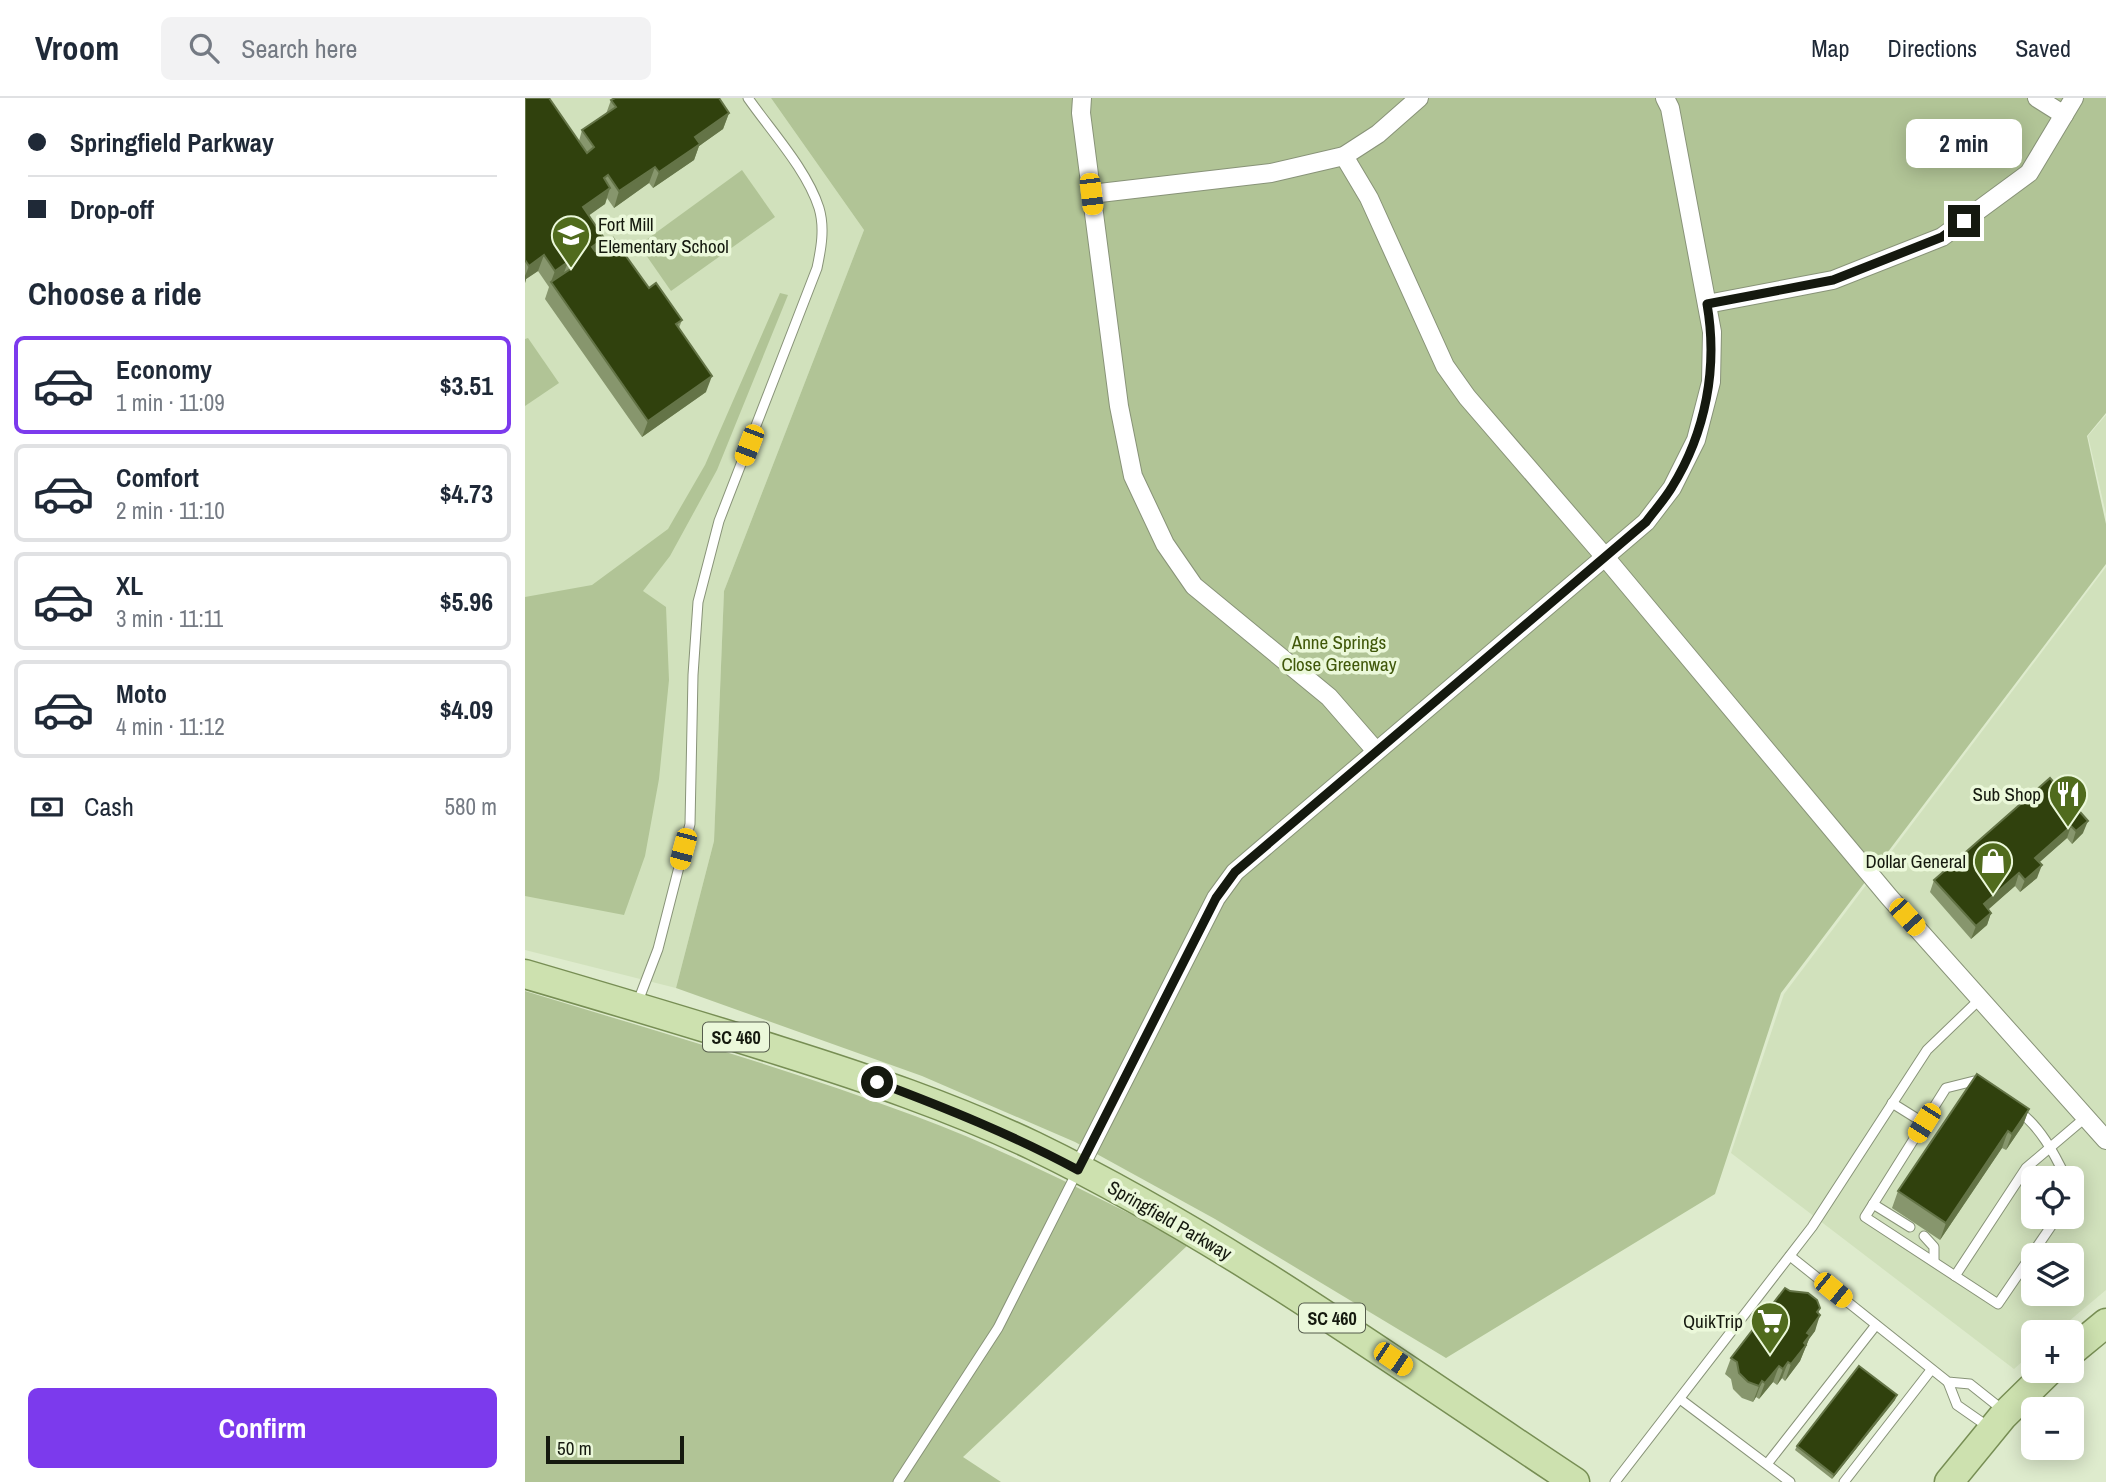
<!DOCTYPE html>
<meta charset="utf-8">
<style>
:root{--surface:#fff;--page:#f2f2f3;--text:#1f2937;--muted:#747a83;--line:#e0e1e3;--accent:#7c3aed}
body{margin:0;font-family:"Archivo Narrow",sans-serif;background:var(--page);color:var(--text);height:100vh;display:flex;flex-direction:column;font-size:26px;white-space:nowrap}
*{box-sizing:border-box;margin:0}
p{font-size:23px;color:var(--muted)}
.icon{flex:none;width:38px;height:38px;fill:none;stroke:currentColor;stroke-width:2;stroke-linecap:round;stroke-linejoin:round}
.map{position:relative;flex:1;overflow:hidden}
.sheet{display:flex;flex-direction:column;background:var(--surface);width:525px}
.sheet>*{flex:none}
.hud{display:grid;align-content:center;height:154px;padding:0 28px;background:var(--surface)}
.fabs{position:absolute;left:1496px;top:1068px;display:grid;gap:14px}
.fabs a{display:grid;place-items:center;width:63px;height:63px;border-radius:10px;background:var(--surface);box-shadow:0 4px 18px #0003;font-size:35px}
.scale{position:absolute;left:21px;bottom:18px;width:138px;box-sizing:border-box;padding-left:7px;border:4px solid #15190f;border-top:0;font-size:19px;line-height:24px;white-space:nowrap;color:#15190f;-webkit-text-stroke:5px #ebf8da;paint-order:stroke}
.end{position:absolute;width:32px;height:32px;margin:-16px;border:9px solid #15190f;background:#fff;box-shadow:0 0 0 4px #fff}
.from{border-radius:50%}
.bubble{position:absolute;height:49px;border-radius:10px;background:var(--surface);box-shadow:0 4px 18px #0003;font-size:23px;font-weight:800;line-height:49px;text-align:center}
.car{position:absolute;width:21px;height:42px;margin:-21px -10px;border-radius:9px;box-shadow:0 0 5px 2px #0007;background:linear-gradient(#f5c518 24%,#345 0 40%,#f5c518 0 76%,#345 0 86%,#f5c518 0)}
.hud b{display:flex;align-items:center;gap:24px;height:66px;font-size:26px}
.hud b+b{border-top:2px solid var(--line)}
.hud i{width:18px;height:18px;background:var(--text)}
ul{padding:0;list-style:none}
li{display:flex;align-items:center;gap:21px;height:98px;margin:0 14px 10px;padding:0 14px;border:4px solid var(--line);border-radius:10px}
li div{flex:1}
li b{display:block;font-size:26px}
li em{font-style:normal;font-weight:800}
li.on{border-color:var(--accent)}
li>.icon{width:63px;height:63px;stroke-width:1.5}
h2{padding:0 28px;font-size:32px;line-height:84px}
.pay{display:flex;align-items:center;gap:18px;height:77px;padding:0 28px;font-size:26px}
.pay p{margin-inline-start:auto}
.primary-button{display:flex;gap:14px;margin-top:auto;padding:14px 28px}
.primary-button a{flex:1;height:80px;border-radius:10px;background:var(--accent);color:#fff;font-size:28px;font-weight:800;line-height:80px;text-align:center}
header{display:flex;align-items:center;gap:42px;box-sizing:border-box;height:98px;padding:0 35px;background:var(--surface);border-bottom:2px solid var(--line)}
header strong{font-size:33px}
nav{display:flex;gap:38px;margin-inline-start:auto;font-size:24px}
.search{width:490px;height:63px;background:var(--page);display:flex;align-items:center;gap:18px;box-sizing:border-box;padding:0 24px;border-radius:10px;color:var(--muted);font-size:26px}
main{display:flex;flex:1;min-height:0}
.map>svg:first-child{display:block}
.built{fill:#d1e1bc;fill-rule:evenodd}
.green{fill:#b1c496}
.lines{fill:none;stroke-linecap:round;stroke-linejoin:round}
.service-casing{stroke:#889378;stroke-width:11}
.minor-casing{stroke:#889378;stroke-width:20}
.primary-casing{stroke:#778e54;stroke-width:31}
.service{stroke:#fff;stroke-width:9}
.minor{stroke:#fff;stroke-width:18}
.primary{stroke:#cde1af;stroke-width:28}
.wall{fill:#87966d}
.shaded-wall{fill:#647447}
.building{fill:#30410d;stroke:#647447;stroke-width:2}
.route{stroke:#15190f;stroke-width:9}
.labels{text-anchor:middle;dominant-baseline:central;stroke-width:7;stroke-linejoin:round;paint-order:stroke}
.shield{fill:#ebf8da;stroke:#555c4c;stroke-width:2}
.shield-label{font-size:18px;font-weight:bold;fill:#15190f}
.poi-label{font-size:19px;fill:#15190f;stroke:#ebf8da;text-anchor:end}
.park-label{font-size:19px;fill:#40580a;stroke:#ebf8da}
.street-label{font-size:19px;fill:#15190f;stroke:#ebf8da}
</style>
<header>
<strong>Vroom</strong>
<div class="search"><svg class="icon" aria-label="search" viewBox="0 0 24 24"><circle cx="10" cy="10" r="6"/><path d="M15 15l6 6"/></svg>Search here</div>
<nav><a>Map</a><a>Directions</a><a>Saved</a></nav>
</header>
<main>
<section class="sheet">
<div class="hud">
<b><i class="from"></i>Springfield Parkway</b>
<b><i></i>Drop-off</b>
</div>
<h2>Choose a ride</h2>
<ul>
<li class="on"><svg class="icon" aria-label="car" viewBox="0 0 24 24"><path d="M5 17H2v-5l4-1 3-4h7l3 4 3 1v5h-3M9 17h6M6 11h13"/><circle cx="7" cy="17" r="2"/><circle cx="17" cy="17" r="2"/></svg><div><b>Economy</b><p>1 min · 11:09</p></div><em>$3.51</em></li>
<li><svg class="icon" aria-label="car" viewBox="0 0 24 24"><path d="M5 17H2v-5l4-1 3-4h7l3 4 3 1v5h-3M9 17h6M6 11h13"/><circle cx="7" cy="17" r="2"/><circle cx="17" cy="17" r="2"/></svg><div><b>Comfort</b><p>2 min · 11:10</p></div><em>$4.73</em></li>
<li><svg class="icon" aria-label="car" viewBox="0 0 24 24"><path d="M5 17H2v-5l4-1 3-4h7l3 4 3 1v5h-3M9 17h6M6 11h13"/><circle cx="7" cy="17" r="2"/><circle cx="17" cy="17" r="2"/></svg><div><b>XL</b><p>3 min · 11:11</p></div><em>$5.96</em></li>
<li><svg class="icon" aria-label="car" viewBox="0 0 24 24"><path d="M5 17H2v-5l4-1 3-4h7l3 4 3 1v5h-3M9 17h6M6 11h13"/><circle cx="7" cy="17" r="2"/><circle cx="17" cy="17" r="2"/></svg><div><b>Moto</b><p>4 min · 11:12</p></div><em>$4.09</em></li>
</ul>
<div class="pay"><svg class="icon" aria-label="cash" viewBox="0 0 24 24"><path d="M3 7h18v10H3z"/><circle cx="12" cy="12" r="2"/></svg>Cash<p>580 m</p></div>
<div class="primary-button"><a>Confirm</a></div>
</section>
<div class="map">
<svg width="1581" height="1384" viewBox="0 0 1581 1384">
<rect width="100%" height="100%" fill="#deebcd"/>
<g class="built">
<path d="M0 0H246L339 132 199 493 189 743 151 890 0 852Z"/>
<path d="M1581 317V416L1563 338Z"/>
<path d="M1581 469V1192L1531 1234H1508V1254L1489 1271 1206 1055 1259 896ZM1508 1080H1547V1118H1508ZM1508 1157H1547V1195H1508Z"/>
</g>
<g class="green">
<path d="M246 0H1581V315L1562 338 1581 426V466L1256 895 1190 1096 921 1260 690 1121 550 1044 397 978 151 890 189 743 199 493 339 132Z"/>
<path d="M217 72 250 119 146 193 114 147Z"/>
<path d="M255 195 263 197 192 372 145 458 118 493 141 509 144 582 134 681 120 758 99 817 0 798V499L67 487 143 431 180 367Z"/>
<path d="M3 240 34 285 0 308V241Z"/>
<path d="M0 893C130 933 262 970 390 1018 484 1053 574 1100 664 1146L438 1359 476 1384H0Z"/>
</g>
<g class="lines">
<g class="service-casing">
<g id="service">
<path d="M112 906 133 851 165 726 168 577 173 504 194 423 292 170C296 151 300 130 294 110 282 72 246 33 223 0"/>
<path d="M1457 989 1449 983 1421 990 1340 1119 1473 1206 1533 1118"/>
<path d="M1367 1005 1399 1025"/>
<path d="M1492 1012C1515 1028 1529 1055 1541 1080"/>
<path d="M1547 1092V1098"/>
<path d="M1348 1106 1385 1129"/>
<path d="M1399 1138 1409 1149V1163"/>
<path d="M1265 1158 1423 1284 1445 1286 1479 1313"/>
<path d="M1430 1178 1501 1070 1561 1019"/>
<path d="M1423 1284 1432 1307 1465 1330"/>
<path d="M1155 1301 1265 1384"/>
<path d="M1242 1366 1351 1227"/>
<path d="M373 1384 473 1230 552 1074"/>
<path d="M1090 1384 1287 1129 1402 952 1455 901"/>
<path d="M1319 1384 1406 1272"/>
</g>
</g>
<g class="minor-casing">
<g id="minor">
<path d="M557 0 556 15 594 308 608 378 640 446 669 488 804 599 851 653"/>
<path d="M1512 0 1539 17"/>
<path d="M819 58 844 100 920 268 942 299 1080 459 1364 799 1581 1042"/>
<path d="M566 96 746 75 819 58 853 36 894 0"/>
<path d="M1182 206 1308 182 1417 139 1504 75 1549 0"/>
<path d="M553 1072 691 800 710 774 1121 424 1147 390 1171 342 1186 284 1187 234 1145 10 1140 0"/>
</g>
</g>
<g class="primary-casing">
<g id="primary">
<path d="M0 876C85 901 170 926 255 953 341 980 427 1009 509 1048 701 1141 873 1267 1050 1384"/>
<path d="M1547 1253 1581 1225"/>
<path d="M1424 1384 1478 1318 1525 1272"/>
</g>
</g>
<use href="#service" class="service"/>
<use href="#minor" class="minor"/>
<use href="#primary" class="primary"/>
</g>
<g class="wall">
<path d="M0 0 54 43 57 32 81 16 86 2 204 15 198 31 174 48 169 62 128 90 124 85 89 110 82 100 80 106 63 117 76 149 124 190 157 222 154 230 181 294 117 339 20 201 24 189 13 173 1 181 0 185Z"/>
<path d="M1525 680 1558 735 1547 746 1542 740 1514 764 1512 780 1495 794 1490 788 1463 811 1466 815 1462 827 1446 841 1405 794 1409 782Z"/>
<path d="M1504 1011 1498 1027 1481 1052 1477 1050 1415 1142 1367 1110 1373 1093Z"/>
<path d="M1293 1215 1290 1233 1284 1241 1275 1263 1260 1283 1257 1280 1252 1287 1248 1284 1234 1301 1231 1299 1228 1304 1217 1300 1208 1291 1206 1281 1200 1276 1206 1260Z"/>
<path d="M1370 1302 1307 1381 1270 1352 1272 1348Z"/>
</g>
<g class="shaded-wall">
<path d="M204 15 198 31 174 48 169 62 128 90 134 74 170 39Z"/>
<path d="M130 69 124 85 89 110 94 93Z"/>
<path d="M85 90 80 106 52 126 58 109Z"/>
<path d="M79 140 73 156 67 149Z"/>
<path d="M19 157 13 173 1 181 0 185V178L4 168Z"/>
<path d="M43 164 37 180 26 184 24 189 30 173Z"/>
<path d="M187 278 181 294 117 339 123 323Z"/>
<path d="M1563 723 1558 735 1547 746 1551 733Z"/>
<path d="M1546 728 1542 740 1506 772 1510 760Z"/>
<path d="M1517 767 1512 780 1495 794 1500 782Z"/>
<path d="M1494 775 1490 788 1455 819 1459 806Z"/>
<path d="M1466 815 1462 827 1446 841 1451 828Z"/>
<path d="M1504 1011 1498 1027 1481 1052 1487 1036Z"/>
<path d="M1483 1033 1477 1050 1415 1142 1421 1125Z"/>
<path d="M1295 1210 1290 1224 1295 1217 1290 1233 1284 1241 1275 1263 1260 1283 1266 1266Z"/>
<path d="M1263 1264 1257 1280 1252 1287 1258 1271Z"/>
<path d="M1254 1268 1248 1284 1234 1301 1240 1285Z"/>
<path d="M1237 1283 1231 1299 1228 1304 1234 1288Z"/>
<path d="M1372 1297 1370 1302 1307 1381 1309 1377Z"/>
</g>
<g class="building">
<path d="M0 0H24L62 55 69 49 57 32 91 9 86 2 90 0H194L204 15 170 39 175 46 134 74 130 69 94 93 83 77 79 80 85 90 58 109 79 140 67 149 70 153 88 140 124 190 131 185 157 222 151 226 187 278 123 323 26 184 47 170 43 164 30 173 19 157 4 168 0 162Z"/>
<path d="M1525 680 1563 723 1551 733 1546 728 1510 760 1517 767 1500 782 1494 775 1459 806 1466 815 1451 828 1409 782Z"/>
<path d="M1452 976 1504 1011 1487 1036 1483 1033 1421 1125 1373 1093Z"/>
<path d="M1260 1190 1265 1193 1283 1195 1292 1202 1295 1210 1292 1214 1295 1217 1282 1235 1285 1237 1279 1245 1281 1247 1266 1266 1263 1264 1258 1271 1254 1268 1240 1285 1237 1283 1234 1288 1223 1284 1214 1275 1212 1264 1206 1260Z"/>
<path d="M1334 1268 1372 1297 1309 1377 1272 1348Z"/>
</g>
<g class="lines">
<path class="route" d="M352 984C421 1010 488 1037 553 1072L691 800 710 774 1121 424C1129 413 1140 401 1147 389 1181 334 1193 269 1182 206L1308 182 1417 139 1439 123"/>
</g>
<defs>
<g id="school-pin" transform="scale(2.0125)"><path d="M0 17L-7.5 6A9.5 9.5 0 1 1 7.5 6Z" fill="#506b1d" stroke="#ebf8da"/><path d="M0-5L7-2L0 1L-7-2ZM-4 1L0 2.5L4 1V4Q0 6-4 4Z" fill="#fff"/></g>
<g id="restaurant-pin" transform="scale(2.0125)"><path d="M0 17L-7.5 6A9.5 9.5 0 1 1 7.5 6Z" fill="#506b1d" stroke="#ebf8da"/><path d="M-5-6h1v4h1v-4h1v4h1v-4h1v5L-1.5 .5V6h-2V.5L-5-1ZM5-6V6H3V1.5H1.5Q1.5-4 5-6Z" fill="#fff"/></g>
<g id="shop-pin" transform="scale(2.0125)"><path d="M0 17L-7.5 6A9.5 9.5 0 1 1 7.5 6Z" fill="#506b1d" stroke="#ebf8da"/><path d="M-5-2.5h2.3a2.7 3.5 0 0 1 5.4 0H5L5.5 6h-11ZM-1.5-2.5h3a1.5 2.3 0 0 0-3 0Z" fill="#fff"/></g>
<g id="supermarket-pin" transform="scale(2.0125)"><path d="M0 17L-7.5 6A9.5 9.5 0 1 1 7.5 6Z" fill="#506b1d" stroke="#ebf8da"/><path d="M-6-5.5h2.5l.6 2H6L4.5 2H-2.5L-4.4-4H-6ZM-1.5 3.2a1.3 1.3 0 1 0 .1 0ZM3 3.2a1.3 1.3 0 1 0 .1 0Z" fill="#fff"/></g>
</defs>
<g fill-rule="evenodd">
<use href="#school-pin" x="46" y="137"/>
<use href="#restaurant-pin" x="1543" y="696"/>
<use href="#shop-pin" x="1468" y="763"/>
<use href="#supermarket-pin" x="1245" y="1223"/>
</g>
<g class="labels">
<g class="shield">
<rect x="178" y="924.5" width="66" height="29" rx="5"/>
<rect x="774" y="1205.5" width="66" height="29" rx="5"/>
</g>
<g class="shield-label">
<text x="211" y="939">SC 460</text>
<text x="807" y="1220">SC 460</text>
</g>
<g class="poi-label">
<text x="73" y="126" text-anchor="start">Fort Mill<tspan x="73" dy="22">Elementary School</tspan></text>
<text x="1516" y="696">Sub Shop</text>
<text x="1441" y="763">Dollar General</text>
<text x="1218" y="1223">QuikTrip</text>
</g>
<g class="park-label">
<text x="814" y="544">Anne Springs<tspan x="814" dy="22">Close Greenway</tspan></text>
</g>
<g class="street-label">
<text transform="translate(645 1122) rotate(30)">Springfield Parkway</text>
</g>
</g>
</svg>
<div class="fabs">
<a><svg class="icon" aria-label="locate" viewBox="0 0 24 24"><circle cx="12" cy="12" r="6"/><path d="M12 2v4M12 18v4M2 12h4M18 12h4"/></svg></a>
<a><svg class="icon" aria-label="layers" viewBox="0 0 24 24"><path d="M12 4l9 5-9 5-9-5zM3 14l9 5 9-5"/></svg></a>
<a>+</a>
<a>−</a>
</div>
<div class="scale">50 m</div>
<i class="end from" style="left:352px;top:984px"></i>
<i class="end" style="left:1439px;top:123px"></i>
<div class="bubble" style="left:1381px;top:21px;width:116px">2 min</div>
<i class="car" style="left:566px;top:96px;rotate:173deg"></i>
<i class="car" style="left:224px;top:347px;rotate:201deg"></i>
<i class="car" style="left:158px;top:751px;rotate:195deg"></i>
<i class="car" style="left:1382px;top:819px;rotate:138deg"></i>
<i class="car" style="left:1399px;top:1025px;rotate:212deg"></i>
<i class="car" style="left:1308px;top:1192px;rotate:129deg"></i>
<i class="car" style="left:868px;top:1261px;rotate:124deg"></i>
</div>
</main>
